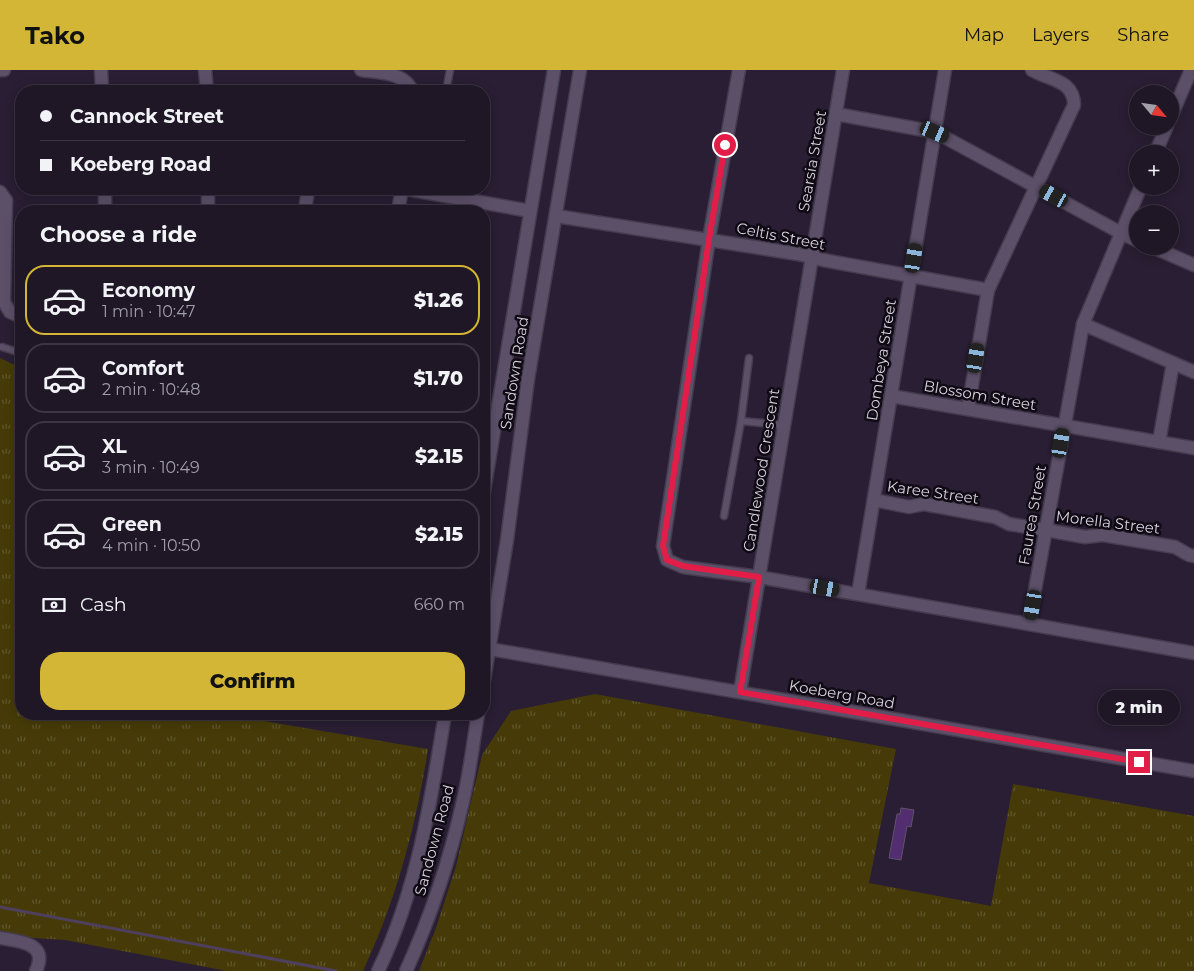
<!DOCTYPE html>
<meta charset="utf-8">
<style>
:root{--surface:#1f1626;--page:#2c2332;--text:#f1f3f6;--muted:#a19fa7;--line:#3c3543;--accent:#d3b635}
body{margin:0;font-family:Montserrat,sans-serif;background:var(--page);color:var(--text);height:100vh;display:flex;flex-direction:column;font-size:19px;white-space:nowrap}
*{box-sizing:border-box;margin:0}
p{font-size:16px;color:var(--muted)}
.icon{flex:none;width:28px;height:28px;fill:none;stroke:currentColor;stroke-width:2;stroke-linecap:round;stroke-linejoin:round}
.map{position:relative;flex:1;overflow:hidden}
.sheet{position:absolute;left:15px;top:135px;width:475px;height:515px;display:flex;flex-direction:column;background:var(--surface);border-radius:20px;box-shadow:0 2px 12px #0003,0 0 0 1px var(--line)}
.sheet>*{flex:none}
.hud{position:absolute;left:15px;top:15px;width:475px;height:110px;border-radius:20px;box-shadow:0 2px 12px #0003,0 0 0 1px var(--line);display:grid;align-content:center;height:110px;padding:0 25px;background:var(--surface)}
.needle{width:32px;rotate:119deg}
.controls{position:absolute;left:1129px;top:15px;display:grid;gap:10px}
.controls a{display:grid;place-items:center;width:50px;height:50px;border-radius:50%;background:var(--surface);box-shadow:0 2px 12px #0003,0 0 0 1px var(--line);font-size:25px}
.end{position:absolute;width:22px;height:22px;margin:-11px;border:6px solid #e11d48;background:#fff;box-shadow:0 0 0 2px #fff}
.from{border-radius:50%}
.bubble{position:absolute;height:35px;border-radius:18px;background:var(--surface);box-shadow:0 2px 12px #0003,0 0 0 1px var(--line);font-size:16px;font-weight:800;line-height:35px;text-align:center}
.car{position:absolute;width:15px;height:30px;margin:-15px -8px;border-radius:6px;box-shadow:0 0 4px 1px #0007;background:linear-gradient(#222 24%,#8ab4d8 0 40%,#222 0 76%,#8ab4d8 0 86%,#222 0)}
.hud b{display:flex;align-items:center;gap:18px;height:48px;font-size:19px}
.hud b+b{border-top:1px solid var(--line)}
.hud i{width:12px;height:12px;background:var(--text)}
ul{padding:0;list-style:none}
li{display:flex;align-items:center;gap:15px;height:70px;margin:0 10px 8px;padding:0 15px;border:2px solid var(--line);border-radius:20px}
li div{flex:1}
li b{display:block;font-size:19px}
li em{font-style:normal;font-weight:800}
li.current{border-color:var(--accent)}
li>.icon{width:45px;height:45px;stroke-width:1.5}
h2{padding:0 25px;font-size:22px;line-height:60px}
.pay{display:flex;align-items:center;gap:12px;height:55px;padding:0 25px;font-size:19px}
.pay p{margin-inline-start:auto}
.button{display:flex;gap:10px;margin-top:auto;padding:10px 25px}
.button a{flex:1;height:58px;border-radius:20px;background:var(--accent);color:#111;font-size:20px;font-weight:800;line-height:58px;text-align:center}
header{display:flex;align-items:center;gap:30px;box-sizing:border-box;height:70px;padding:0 25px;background:var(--accent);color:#111}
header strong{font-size:24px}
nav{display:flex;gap:28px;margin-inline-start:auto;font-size:18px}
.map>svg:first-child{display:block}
.grass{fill:url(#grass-tufts)}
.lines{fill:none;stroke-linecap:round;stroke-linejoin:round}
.stream{stroke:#4f3f5e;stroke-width:3}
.building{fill:#522d70;stroke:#5e526b}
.service-casing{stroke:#443c4e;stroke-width:9}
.minor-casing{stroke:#443c4e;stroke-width:15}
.secondary-casing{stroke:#443c4e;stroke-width:15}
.service{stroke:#5c5069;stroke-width:6}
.minor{stroke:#5c5069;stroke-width:12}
.secondary{stroke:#5c5069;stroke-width:12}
.route{stroke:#e11d48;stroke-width:6}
.labels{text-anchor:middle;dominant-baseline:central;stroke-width:5;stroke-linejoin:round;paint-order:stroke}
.street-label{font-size:15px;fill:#d7d1df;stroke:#0f0a14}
</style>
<header>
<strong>Tako</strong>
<nav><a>Map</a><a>Layers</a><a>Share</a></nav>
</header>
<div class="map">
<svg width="1194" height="901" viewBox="0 0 1194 901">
<defs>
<pattern id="grass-tufts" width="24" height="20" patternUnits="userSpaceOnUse" patternTransform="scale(1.25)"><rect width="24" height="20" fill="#463b08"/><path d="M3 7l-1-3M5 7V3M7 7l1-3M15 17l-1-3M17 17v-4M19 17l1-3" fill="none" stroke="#60562c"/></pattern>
</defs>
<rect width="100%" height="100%" fill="#291e33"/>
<g class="grass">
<path d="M0 288 21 298V644H224L428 679C416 756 396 831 363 901H227L65 870 33 868 0 862Z"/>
<path d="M595 624 896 679 869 813 991 836 1013 714 1194 746V901H419L436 858 456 796 482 685 511 641Z"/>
</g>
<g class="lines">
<path class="stream" d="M0 837 336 901"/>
</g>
<path class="building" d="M901 738 914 740 911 757 907 756 901 790 889 788 897 744H900Z"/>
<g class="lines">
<g class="service-casing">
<g id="service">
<path d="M446 21 450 0"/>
<path d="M2 277 21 283"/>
<path d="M741 351 749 288"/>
<path d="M724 446 741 351 784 355"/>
</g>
</g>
<g class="minor-casing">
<g id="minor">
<path d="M0 0H4"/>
<path d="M101 0 102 21"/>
<path d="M205 0 207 21"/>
<path d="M361 0C379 3 405 2 412 21"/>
<path d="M739 0 709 169 663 476 667 490 683 497 759 507 740 622"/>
<path d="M843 0 759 507 1194 583"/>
<path d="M836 44 935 62 1121 163 1138 171"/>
<path d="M1170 49 1191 0"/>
<path d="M1155 84 1167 56"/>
<path d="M406 119 530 141"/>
<path d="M0 122 6 130 4 232 10 242 21 247"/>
<path d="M105 141V119"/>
<path d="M208 141V119"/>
<path d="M305 141 308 119"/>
<path d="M398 141 402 119"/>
<path d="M556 146 798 184 823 190 988 220"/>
<path d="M1150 176 1194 195"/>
<path d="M1083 254 1194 302"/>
<path d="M891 326 1194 378"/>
<path d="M968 339 988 220 1074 35C1074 10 1049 10 1032 0"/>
<path d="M1159 372 1173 293"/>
<path d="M874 430 909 437 924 434 995 447 1009 454 1046 460 1085 467 1103 465 1175 477 1189 485 1194 486"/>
<path d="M858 524 945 0"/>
<path d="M1029 553 1083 254 1141 116"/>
<path d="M484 578 1194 701"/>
<path d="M0 868C19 871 49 873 36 901"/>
</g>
</g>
<g class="secondary-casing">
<g id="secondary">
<path d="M484 421 554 0"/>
<path d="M484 610 507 470 528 309 580 0"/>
<path d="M378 901C417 821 431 731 445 644"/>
<path d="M406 901C431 846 450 789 463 731 470 702 473 673 478 644"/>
</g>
</g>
<use href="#service" class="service"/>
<use href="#minor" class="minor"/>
<use href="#secondary" class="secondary"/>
</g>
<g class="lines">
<path class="route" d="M725 75 709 169 663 476 667 490 683 496 759 507 740 622 1139 692"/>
</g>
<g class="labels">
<g class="street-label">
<text transform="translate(812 91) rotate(-80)">Searsia Street</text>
<text transform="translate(781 166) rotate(11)">Celtis Street</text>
<text transform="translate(881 290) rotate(-81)">Dombeya Street</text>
<text transform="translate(514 303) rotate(-81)">Sandown Road</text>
<text transform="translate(980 325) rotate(10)">Blossom Street</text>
<text transform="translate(761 400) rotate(-81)">Candlewood Crescent</text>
<text transform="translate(933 422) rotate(8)">Karee Street</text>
<text transform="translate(1032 445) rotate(-80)">Faurea Street</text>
<text transform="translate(1108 452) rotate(7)">Morella Street</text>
<text transform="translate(842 624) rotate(10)">Koeberg Road</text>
<text transform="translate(434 770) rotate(-75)">Sandown Road</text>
</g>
</g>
</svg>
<div class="controls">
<a><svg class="needle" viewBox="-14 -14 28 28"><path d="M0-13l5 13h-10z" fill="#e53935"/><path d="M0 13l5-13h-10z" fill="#a19fa7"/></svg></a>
<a>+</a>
<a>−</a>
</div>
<i class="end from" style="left:725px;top:75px"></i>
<i class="end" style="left:1139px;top:692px"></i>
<div class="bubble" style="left:1098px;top:620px;width:82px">2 min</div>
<i class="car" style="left:935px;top:62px;rotate:113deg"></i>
<i class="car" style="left:1054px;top:126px;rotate:299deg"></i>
<i class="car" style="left:914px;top:188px;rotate:9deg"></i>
<i class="car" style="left:976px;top:288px;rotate:10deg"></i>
<i class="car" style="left:1061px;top:373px;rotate:10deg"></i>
<i class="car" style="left:825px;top:518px;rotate:100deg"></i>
<i class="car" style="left:1033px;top:535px;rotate:190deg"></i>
<div class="hud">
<b><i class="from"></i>Cannock Street</b>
<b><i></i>Koeberg Road</b>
</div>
<section class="sheet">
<h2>Choose a ride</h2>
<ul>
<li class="current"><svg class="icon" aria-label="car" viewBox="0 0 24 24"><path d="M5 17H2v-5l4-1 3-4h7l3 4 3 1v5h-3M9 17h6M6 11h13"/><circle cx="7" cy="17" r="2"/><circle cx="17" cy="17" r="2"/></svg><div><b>Economy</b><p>1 min · 10:47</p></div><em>$1.26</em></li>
<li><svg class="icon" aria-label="car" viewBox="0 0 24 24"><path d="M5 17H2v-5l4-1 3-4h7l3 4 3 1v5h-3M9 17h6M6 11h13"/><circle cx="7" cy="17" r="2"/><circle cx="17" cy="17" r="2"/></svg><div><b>Comfort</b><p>2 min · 10:48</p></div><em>$1.70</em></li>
<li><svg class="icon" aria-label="car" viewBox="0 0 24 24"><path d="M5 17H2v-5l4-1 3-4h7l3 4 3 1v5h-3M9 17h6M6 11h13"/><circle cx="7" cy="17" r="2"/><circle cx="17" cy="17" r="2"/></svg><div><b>XL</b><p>3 min · 10:49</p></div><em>$2.15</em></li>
<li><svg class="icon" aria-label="car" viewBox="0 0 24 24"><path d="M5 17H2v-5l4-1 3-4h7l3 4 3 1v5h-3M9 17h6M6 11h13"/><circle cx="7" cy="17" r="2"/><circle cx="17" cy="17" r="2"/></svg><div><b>Green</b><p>4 min · 10:50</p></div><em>$2.15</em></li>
</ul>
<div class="pay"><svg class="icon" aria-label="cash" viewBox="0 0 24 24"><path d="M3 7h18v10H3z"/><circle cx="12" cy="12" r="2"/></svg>Cash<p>660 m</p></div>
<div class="button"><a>Confirm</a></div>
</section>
</div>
